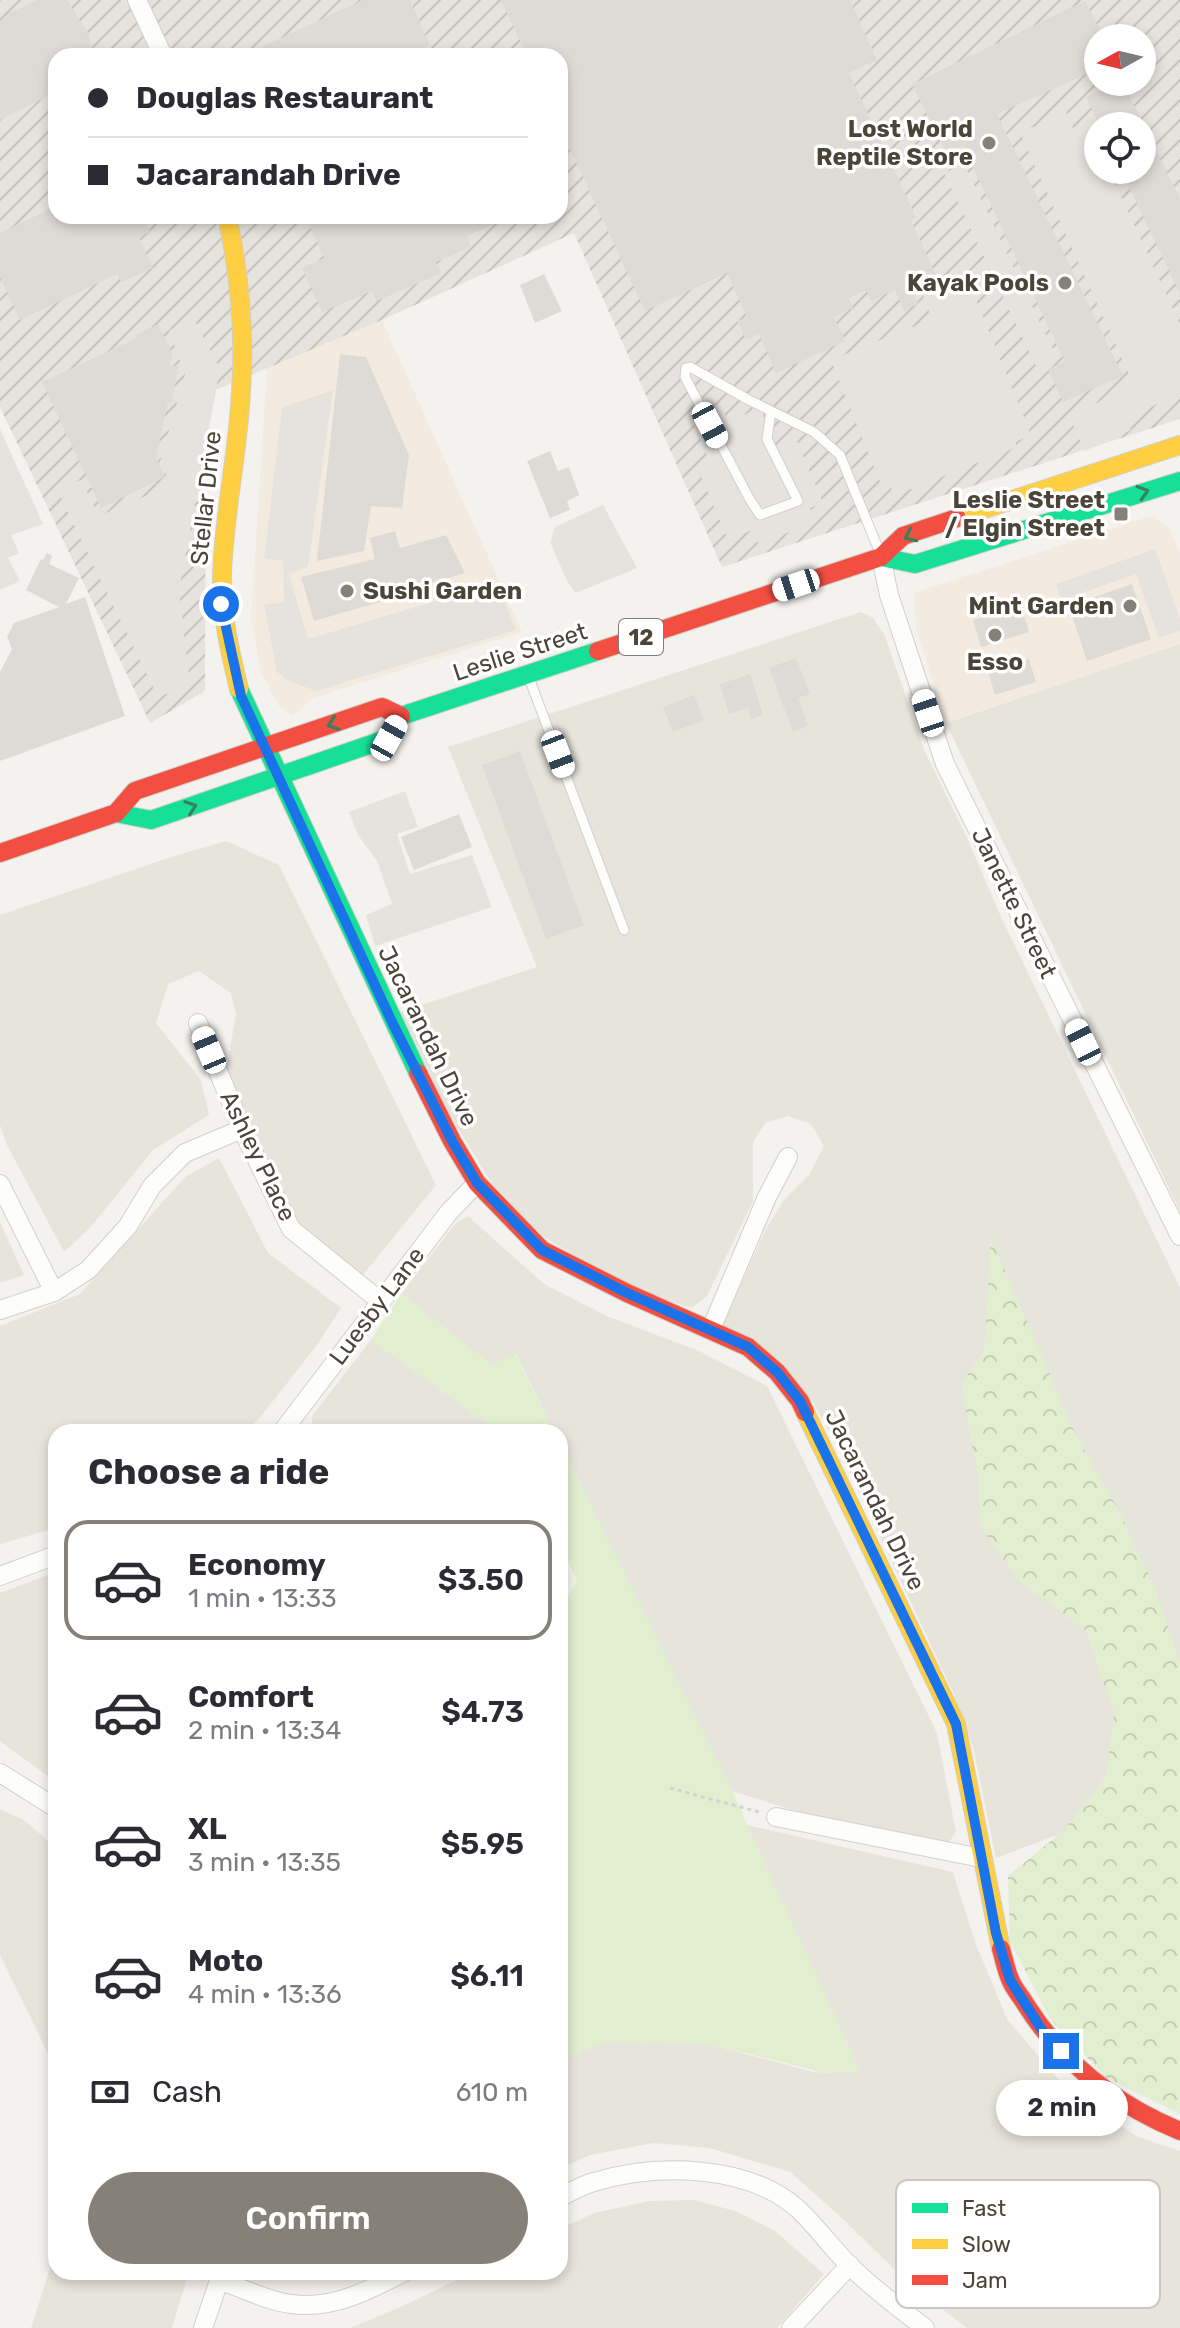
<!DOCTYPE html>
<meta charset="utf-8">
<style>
:root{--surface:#fff;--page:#f2f2f3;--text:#2b2b33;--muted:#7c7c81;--line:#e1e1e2;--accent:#868178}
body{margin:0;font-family:Rubik,sans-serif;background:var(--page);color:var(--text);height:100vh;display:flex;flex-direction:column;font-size:30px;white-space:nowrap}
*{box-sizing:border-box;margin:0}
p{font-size:26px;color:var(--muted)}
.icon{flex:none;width:44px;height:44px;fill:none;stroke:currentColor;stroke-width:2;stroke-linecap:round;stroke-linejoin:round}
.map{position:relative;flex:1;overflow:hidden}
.side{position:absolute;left:48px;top:1424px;width:520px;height:856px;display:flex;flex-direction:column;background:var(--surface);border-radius:24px;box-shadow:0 4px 12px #0003}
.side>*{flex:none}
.guide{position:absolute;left:48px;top:48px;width:520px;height:176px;border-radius:24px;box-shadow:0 4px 12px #0003;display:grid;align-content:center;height:176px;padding:0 40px;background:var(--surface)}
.needle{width:52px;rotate:262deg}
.buttons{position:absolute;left:1084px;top:24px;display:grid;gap:16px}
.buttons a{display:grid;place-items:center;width:72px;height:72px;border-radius:50%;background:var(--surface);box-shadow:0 4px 12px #0003;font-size:40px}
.end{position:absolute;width:36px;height:36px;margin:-18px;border:10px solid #1a73e8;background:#fff;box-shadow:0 0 0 4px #fff}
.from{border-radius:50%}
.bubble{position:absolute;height:56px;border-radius:28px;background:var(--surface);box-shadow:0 4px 12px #0003;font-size:26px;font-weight:600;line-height:56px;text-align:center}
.car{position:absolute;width:24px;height:48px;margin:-24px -12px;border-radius:10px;box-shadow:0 0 6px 2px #0007;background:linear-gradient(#fff 24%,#345 0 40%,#fff 0 76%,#345 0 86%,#fff 0)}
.guide b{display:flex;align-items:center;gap:28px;height:76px;font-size:30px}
.guide b+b{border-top:2px solid var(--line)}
.guide i{width:20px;height:20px;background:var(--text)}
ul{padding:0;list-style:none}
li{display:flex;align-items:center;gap:24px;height:120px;margin:0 16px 12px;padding:0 24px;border:4px solid transparent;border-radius:24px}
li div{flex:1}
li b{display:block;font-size:30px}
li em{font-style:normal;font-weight:600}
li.selected{border-color:var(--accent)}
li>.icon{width:72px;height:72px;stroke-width:1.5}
h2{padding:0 40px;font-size:36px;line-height:96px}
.pay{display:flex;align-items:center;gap:20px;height:88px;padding:0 40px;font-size:30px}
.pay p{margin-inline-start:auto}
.button{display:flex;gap:16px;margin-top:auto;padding:16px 40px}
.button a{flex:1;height:92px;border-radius:48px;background:var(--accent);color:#fff;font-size:32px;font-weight:600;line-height:92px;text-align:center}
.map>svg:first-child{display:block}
.residential{fill:#e7e4dc}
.commercial{fill:#f3ebdf}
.industrial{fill:url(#industrial-furrows);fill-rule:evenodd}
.forest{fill:url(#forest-crowns)}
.green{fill:#e1eecf}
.parking{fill:#e6e3df}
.building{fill:#dedbd6}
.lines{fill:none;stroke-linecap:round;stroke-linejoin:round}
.lane-casing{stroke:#d2d0cb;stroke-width:11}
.street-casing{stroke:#d2d0cb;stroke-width:20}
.fast-casing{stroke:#d3cfc5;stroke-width:20}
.slow-casing{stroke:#d3cfc5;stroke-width:20}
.jam-casing{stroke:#d3cfc5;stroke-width:20}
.path{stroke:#d3d2cc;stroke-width:3;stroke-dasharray:4 4;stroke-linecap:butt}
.lane{stroke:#fdfdfc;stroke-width:9}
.street{stroke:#fdfdfc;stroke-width:18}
.fast{stroke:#16e098;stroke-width:18}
.slow{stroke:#ffcf43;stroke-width:18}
.jam{stroke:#f24e42;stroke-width:18}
.oneway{stroke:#36825f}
.route{stroke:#1a73e8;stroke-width:10}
.poi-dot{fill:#868178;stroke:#fff;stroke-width:3}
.labels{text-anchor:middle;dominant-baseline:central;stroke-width:7;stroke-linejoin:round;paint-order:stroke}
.shield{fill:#fff;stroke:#817c74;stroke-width:2}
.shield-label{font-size:22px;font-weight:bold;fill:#4b4439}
.poi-label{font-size:24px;font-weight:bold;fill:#4b4439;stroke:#fff;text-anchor:end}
.street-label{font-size:24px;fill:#4b4439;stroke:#fff}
.key{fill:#fff;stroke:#c9c7c4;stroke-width:2}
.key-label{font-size:22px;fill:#4b4439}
</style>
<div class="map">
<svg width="1180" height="2328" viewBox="0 0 1180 2328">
<defs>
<pattern id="industrial-furrows" width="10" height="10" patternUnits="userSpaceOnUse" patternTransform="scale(2)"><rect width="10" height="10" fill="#e6e2de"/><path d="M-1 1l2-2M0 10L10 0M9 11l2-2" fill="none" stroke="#c7c3bf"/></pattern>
<pattern id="forest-crowns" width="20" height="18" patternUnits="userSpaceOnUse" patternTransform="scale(2)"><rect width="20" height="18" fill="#e1eecf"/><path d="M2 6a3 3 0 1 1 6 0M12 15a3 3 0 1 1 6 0" fill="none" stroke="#c3cdb2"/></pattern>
</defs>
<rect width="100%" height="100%" fill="#f4f2ee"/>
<g class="residential">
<path d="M861 612 873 618 885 636 925 752 968 840 1001 917 1180 1288V1789L996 1858 973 1747 953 1692 843 1458 813 1402 722 1326 766 1229 784 1200 809 1175 824 1146 811 1124 788 1116 765 1123 753 1142V1201L707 1296 692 1308 650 1295 605 1274 541 1235 493 1185 448 1112 400 1012 537 967 448 747Z"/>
<path d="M1180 644V1211L946 723Z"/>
<path d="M226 841 279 865 436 1185 362 1276 298 1222 225 1077 236 1014 231 993 199 971 168 984 156 1023 201 1080 209 1115 153 1150 90 1228 64 1252 7 1145 0 1125V915L168 858Z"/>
<path d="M219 1158 268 1253 341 1308 317 1345 258 1420 245 1432H56V1528L0 1544V1326L80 1294 185 1177Z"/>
<path d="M468 1216 544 1284 609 1317 699 1351 767 1386 937 1733 956 1832 949 1842 828 1821 732 1791 560 1444V1432H554L516 1354 492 1365 401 1294 455 1224Z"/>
<path d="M0 1222 24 1275 0 1283Z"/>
<path d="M371 1340 499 1432H312V1416Z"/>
<path d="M56 1572V1782L0 1741V1593Z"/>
<path d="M0 1809 24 1820 46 1839 56 1853V2070L0 1955Z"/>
<path d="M747 1825 953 1872 975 1942 1007 2019 1065 2087 1138 2137 1180 2151V2328H967L908 2283 841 2217 790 2172 710 2148 653 2143 590 2155 560 2169V2061L605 2042 708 2044 817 2073 860 2071Z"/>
<path d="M694 2200 735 2211 775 2231 824 2274 777 2328H350L403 2306 473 2272H560V2229L594 2213 650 2201Z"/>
<path d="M56 2249V2272H189L172 2328H31Z"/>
</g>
<g class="commercial">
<path d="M382 320 522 632 313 698 293 716 278 705 261 672 251 618 267 368Z"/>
<path d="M1150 516 1169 527 1180 554V644L946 723 916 629 914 593Z"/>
</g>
<path class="industrial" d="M0 0H1180V419L722 567 574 233 382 320 206 394 205 691 150 723 0 407ZM1098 38H1142V82H1098ZM56 56H560V216H56ZM1098 126H1142V170H1098Z"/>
<path class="forest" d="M991 1238 1075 1433 1120 1513 1158 1595 1180 1664V2114L1107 2078 1050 2019 1010 1941 1008 1876 1064 1830 1106 1776 1114 1713 1085 1630 1019 1581 980 1526 977 1471 961 1385 984 1350Z"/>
<g class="green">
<path d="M401 1294 492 1365 515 1354 554 1432H499L371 1340Z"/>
<path d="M560 1444 727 1780 860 2071 817 2073 814 2070 708 2044 605 2042 560 2061V1609L577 1581 560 1544Z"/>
</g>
<g class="parking">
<path d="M1066 112 1073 128 1087 122 1098 146V170H1109L1180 325V394L1126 418 1131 430 1085 451 1069 416 1134 385 1020 133Z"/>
<path d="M964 164 1056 356 1036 366 944 173Z"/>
<path d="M967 277 1031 435 1015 442 1017 447 894 496 888 479 880 482 831 360 932 319 923 295Z"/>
<path d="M192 316 220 369 179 590 190 685 158 697 56 488 81 480 99 516 171 485 160 462 185 374 169 331Z"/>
<path d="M333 390 308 567 289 574 308 639 497 583 516 630 316 691 289 681 277 672 264 605 284 602 283 561 264 559 282 408Z"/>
<path d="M722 408 728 421 760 408 776 447 796 439 823 503 810 508 815 521 759 545 752 530 728 540 697 466 709 460 692 421Z"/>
<path d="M0 429 43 524 11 535 19 553 8 558 20 581 0 590Z"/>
<path d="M603 505 637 568 576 593 567 581 550 542 555 527Z"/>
<path d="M1155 549 1180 619V631L1159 638 1136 574 1061 600 1056 584Z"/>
<path d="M405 791 418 827 397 834 410 874 472 855 492 907 375 946 366 915 392 904 377 861 358 835 349 812Z"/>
</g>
<g class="building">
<path d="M38 0H67L89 35 94 56H56V92L0 120V21L7 17V14Z"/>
<path d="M363 0H410L430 46 409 56H247L246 54Z"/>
<path d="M501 0H850L877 60 849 73 916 217 911 220 935 273 909 285 918 304 904 311 895 290 871 301 866 290 849 298 853 308 834 317 845 341 776 373 759 334 746 340 737 321 747 317 727 273 645 311 560 128V56H527Z"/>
<path d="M1085 1 1104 38H1098V69L997 114 1123 376 1063 402 1048 369 1065 362 963 146 947 154 912 84Z"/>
<path d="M1115 82H1123L1180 199V294L1121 170H1142V126H1100L1086 97Z"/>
<path d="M56 206V216H143L150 232 139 237 153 268 121 282 117 274 20 320 0 277V233Z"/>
<path d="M327 216H507L508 218 467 236 471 247 436 262 441 273 377 301 372 291 322 312 302 268 324 258 309 224Z"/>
<path d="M544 274 562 311 535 323 520 285Z"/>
<path d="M158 324 173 355 169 365 178 367 172 402H168L156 458 165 477 101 508 42 382 137 338 136 335Z"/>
<path d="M340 354 366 357 409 455 402 508 371 506 364 551 317 561Z"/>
<path d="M550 451 558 471 569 467 579 495 567 501 570 510 550 518 527 461Z"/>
<path d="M395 531 400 548 446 535 465 573 417 587 418 591 314 621 301 577 375 559 370 538Z"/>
<path d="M47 553 52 556 49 564 79 578 66 604 85 597 125 716 0 761V672L12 649 7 637 14 623 59 607 26 590 41 559 43 560Z"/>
<path d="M1132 584 1151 639 1087 661 1069 606Z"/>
<path d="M1021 605 1029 632 981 647 973 620Z"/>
<path d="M796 658 810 694 798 698 808 726 793 732 769 668Z"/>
<path d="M1029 659 1036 682 995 695 988 671Z"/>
<path d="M750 674 763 715 751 719 748 708 729 714 720 684Z"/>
<path d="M694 695 704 720 673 732 663 707Z"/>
<path d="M520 751 584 925 546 939 482 765Z"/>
<path d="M459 814 472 847 414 870 401 837Z"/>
</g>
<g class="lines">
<g class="lane-casing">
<g id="lane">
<path d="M771 411 767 439 798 501 760 515 749 498 685 377 686 368 690 367 749 400 814 432 840 455 880 553"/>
<path d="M529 678 624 930"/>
</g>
</g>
<g class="street-casing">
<g id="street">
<path d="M137 0 163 56"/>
<path d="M881 557 889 595 945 764 1180 1236"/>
<path d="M198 1023 242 1129 291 1229 380 1301"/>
<path d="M0 1184 54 1292"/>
<path d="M0 1310 54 1292 88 1270 128 1226 152 1186 185 1153 242 1129"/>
<path d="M711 1329 767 1197 788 1157"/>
<path d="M282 1432 449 1212 477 1183"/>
<path d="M0 1576 56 1555"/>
<path d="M0 1773 56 1808"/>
<path d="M776 1817 981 1858"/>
<path d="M560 2197C571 2192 582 2185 594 2182 656 2163 749 2164 799 2210 817 2227 832 2248 849 2265 872 2288 899 2308 925 2328"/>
<path d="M219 2280C242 2288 267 2301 291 2304 332 2310 370 2290 404 2272"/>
<path d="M203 2328 222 2272"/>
<path d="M791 2328 850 2265"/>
</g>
</g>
<g class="fast-casing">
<g id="fast">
<path d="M881 557 915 564 1180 481"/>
<path d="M239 689 418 1073"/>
<path d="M116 813 151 820 389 738 401 716 598 651"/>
</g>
</g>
<g class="slow-casing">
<g id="slow">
<path d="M227 216C240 275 245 332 241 392 238 453 224 514 222 575 221 614 230 652 239 689"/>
<path d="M957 518 1180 445"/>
<path d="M805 1412 956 1724 1001 1949"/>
</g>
</g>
<g class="jam-casing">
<g id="jam">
<path d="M598 651 881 557 903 536 957 518"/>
<path d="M0 853 116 813 135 791 382 707 401 716"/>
<path d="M418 1073 452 1141 477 1183 542 1250 627 1293 748 1347 777 1372 800 1401 805 1412"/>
<path d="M1001 1949C1004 1959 1006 1970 1010 1979 1013 1988 1021 1996 1026 2005 1063 2063 1117 2105 1180 2131"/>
</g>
</g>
<path class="path" d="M670 1788 759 1812"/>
<use href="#lane" class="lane"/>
<use href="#street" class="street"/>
<use href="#fast" class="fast"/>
<use href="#slow" class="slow"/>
<use href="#jam" class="jam"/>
</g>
<defs><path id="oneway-chevron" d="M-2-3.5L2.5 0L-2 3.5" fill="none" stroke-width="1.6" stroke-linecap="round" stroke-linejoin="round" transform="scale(2)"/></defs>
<g class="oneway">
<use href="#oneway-chevron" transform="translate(1143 492) rotate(-17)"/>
<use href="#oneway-chevron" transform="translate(910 536) rotate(155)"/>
<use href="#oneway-chevron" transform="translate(333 724) rotate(161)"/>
<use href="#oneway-chevron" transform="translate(191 807) rotate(-19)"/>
</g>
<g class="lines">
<path class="route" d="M221 604 241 696 392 1022 452 1141 477 1183 542 1250 627 1293 748 1347 777 1372 800 1401 956 1724 996 1933 1010 1980 1042 2030 1061 2051"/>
</g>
<g class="poi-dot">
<circle cx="989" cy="143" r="8"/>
<circle cx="1065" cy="283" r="8"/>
<rect x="1113" y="506" width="16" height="16" rx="4"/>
<circle cx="347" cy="591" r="8"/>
<circle cx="1130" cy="606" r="8"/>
<circle cx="995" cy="635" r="8"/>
</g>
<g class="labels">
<rect class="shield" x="619" y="619" width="44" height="36" rx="6"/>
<g class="shield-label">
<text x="641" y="637">12</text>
</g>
<g class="poi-label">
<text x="973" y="129">Lost World<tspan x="973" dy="28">Reptile Store</tspan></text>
<text x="1049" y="283">Kayak Pools</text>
<text x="1105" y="500">Leslie Street<tspan x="1105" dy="28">/ Elgin Street</tspan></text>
<text x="363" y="591" text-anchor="start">Sushi Garden</text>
<text x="1114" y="606">Mint Garden</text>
<text x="995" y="662" text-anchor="middle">Esso</text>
</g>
<g class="street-label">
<text transform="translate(206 498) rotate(-84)">Stellar Drive</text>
<text transform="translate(520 652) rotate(-18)">Leslie Street</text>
<text transform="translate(1014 903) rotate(64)">Janette Street</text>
<text transform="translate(428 1036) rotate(64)">Jacarandah Drive</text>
<text transform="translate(258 1156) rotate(64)">Ashley Place</text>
<text transform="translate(377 1306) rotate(-53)">Luesby Lane</text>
<text transform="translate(875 1500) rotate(64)">Jacarandah Drive</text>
</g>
</g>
<rect x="896" y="2180" width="264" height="128" rx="12" class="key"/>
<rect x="912" y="2203" width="36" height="10" fill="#16e098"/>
<rect x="912" y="2239" width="36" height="10" fill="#ffcf43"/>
<rect x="912" y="2275" width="36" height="10" fill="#f24e42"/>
<g class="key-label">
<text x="962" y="2216">Fast</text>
<text x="962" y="2252">Slow</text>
<text x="962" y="2288">Jam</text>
</g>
</svg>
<div class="buttons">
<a><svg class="needle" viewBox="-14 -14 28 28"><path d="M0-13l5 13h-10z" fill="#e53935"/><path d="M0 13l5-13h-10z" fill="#7c7c81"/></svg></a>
<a><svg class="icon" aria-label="locate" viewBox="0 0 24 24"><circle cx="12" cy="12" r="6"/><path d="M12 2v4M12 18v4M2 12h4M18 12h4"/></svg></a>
</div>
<i class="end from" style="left:221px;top:604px"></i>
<i class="end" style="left:1061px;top:2051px"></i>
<div class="bubble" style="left:996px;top:2080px;width:132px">2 min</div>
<i class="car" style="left:710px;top:425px;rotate:152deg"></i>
<i class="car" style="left:796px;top:585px;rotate:252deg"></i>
<i class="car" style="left:928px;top:713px;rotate:342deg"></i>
<i class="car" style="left:389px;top:738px;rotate:29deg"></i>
<i class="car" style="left:558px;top:754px;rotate:159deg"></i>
<i class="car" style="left:1083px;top:1042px;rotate:334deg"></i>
<i class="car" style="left:209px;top:1050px;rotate:337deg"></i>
<div class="guide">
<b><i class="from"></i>Douglas Restaurant</b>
<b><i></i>Jacarandah Drive</b>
</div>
<section class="side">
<h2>Choose a ride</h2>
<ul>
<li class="selected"><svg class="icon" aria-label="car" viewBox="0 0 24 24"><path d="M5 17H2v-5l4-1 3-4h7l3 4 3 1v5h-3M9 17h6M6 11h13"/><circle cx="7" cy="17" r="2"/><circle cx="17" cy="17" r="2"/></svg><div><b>Economy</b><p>1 min · 13:33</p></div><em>$3.50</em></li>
<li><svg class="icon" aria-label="car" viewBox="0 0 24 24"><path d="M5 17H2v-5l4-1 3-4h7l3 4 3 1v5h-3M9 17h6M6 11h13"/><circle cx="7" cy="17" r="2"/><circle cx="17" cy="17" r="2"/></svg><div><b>Comfort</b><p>2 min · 13:34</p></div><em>$4.73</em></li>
<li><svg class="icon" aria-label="car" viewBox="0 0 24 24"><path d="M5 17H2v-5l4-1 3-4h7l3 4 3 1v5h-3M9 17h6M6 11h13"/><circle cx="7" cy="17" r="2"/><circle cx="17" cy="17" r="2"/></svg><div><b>XL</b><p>3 min · 13:35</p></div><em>$5.95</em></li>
<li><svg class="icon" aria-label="car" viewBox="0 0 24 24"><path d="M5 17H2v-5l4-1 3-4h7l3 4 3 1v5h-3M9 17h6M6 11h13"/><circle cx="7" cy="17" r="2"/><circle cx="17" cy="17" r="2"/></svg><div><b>Moto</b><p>4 min · 13:36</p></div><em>$6.11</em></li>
</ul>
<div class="pay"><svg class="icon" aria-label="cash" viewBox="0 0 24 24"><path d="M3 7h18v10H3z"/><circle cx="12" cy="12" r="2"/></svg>Cash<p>610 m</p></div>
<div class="button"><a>Confirm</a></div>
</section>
</div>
